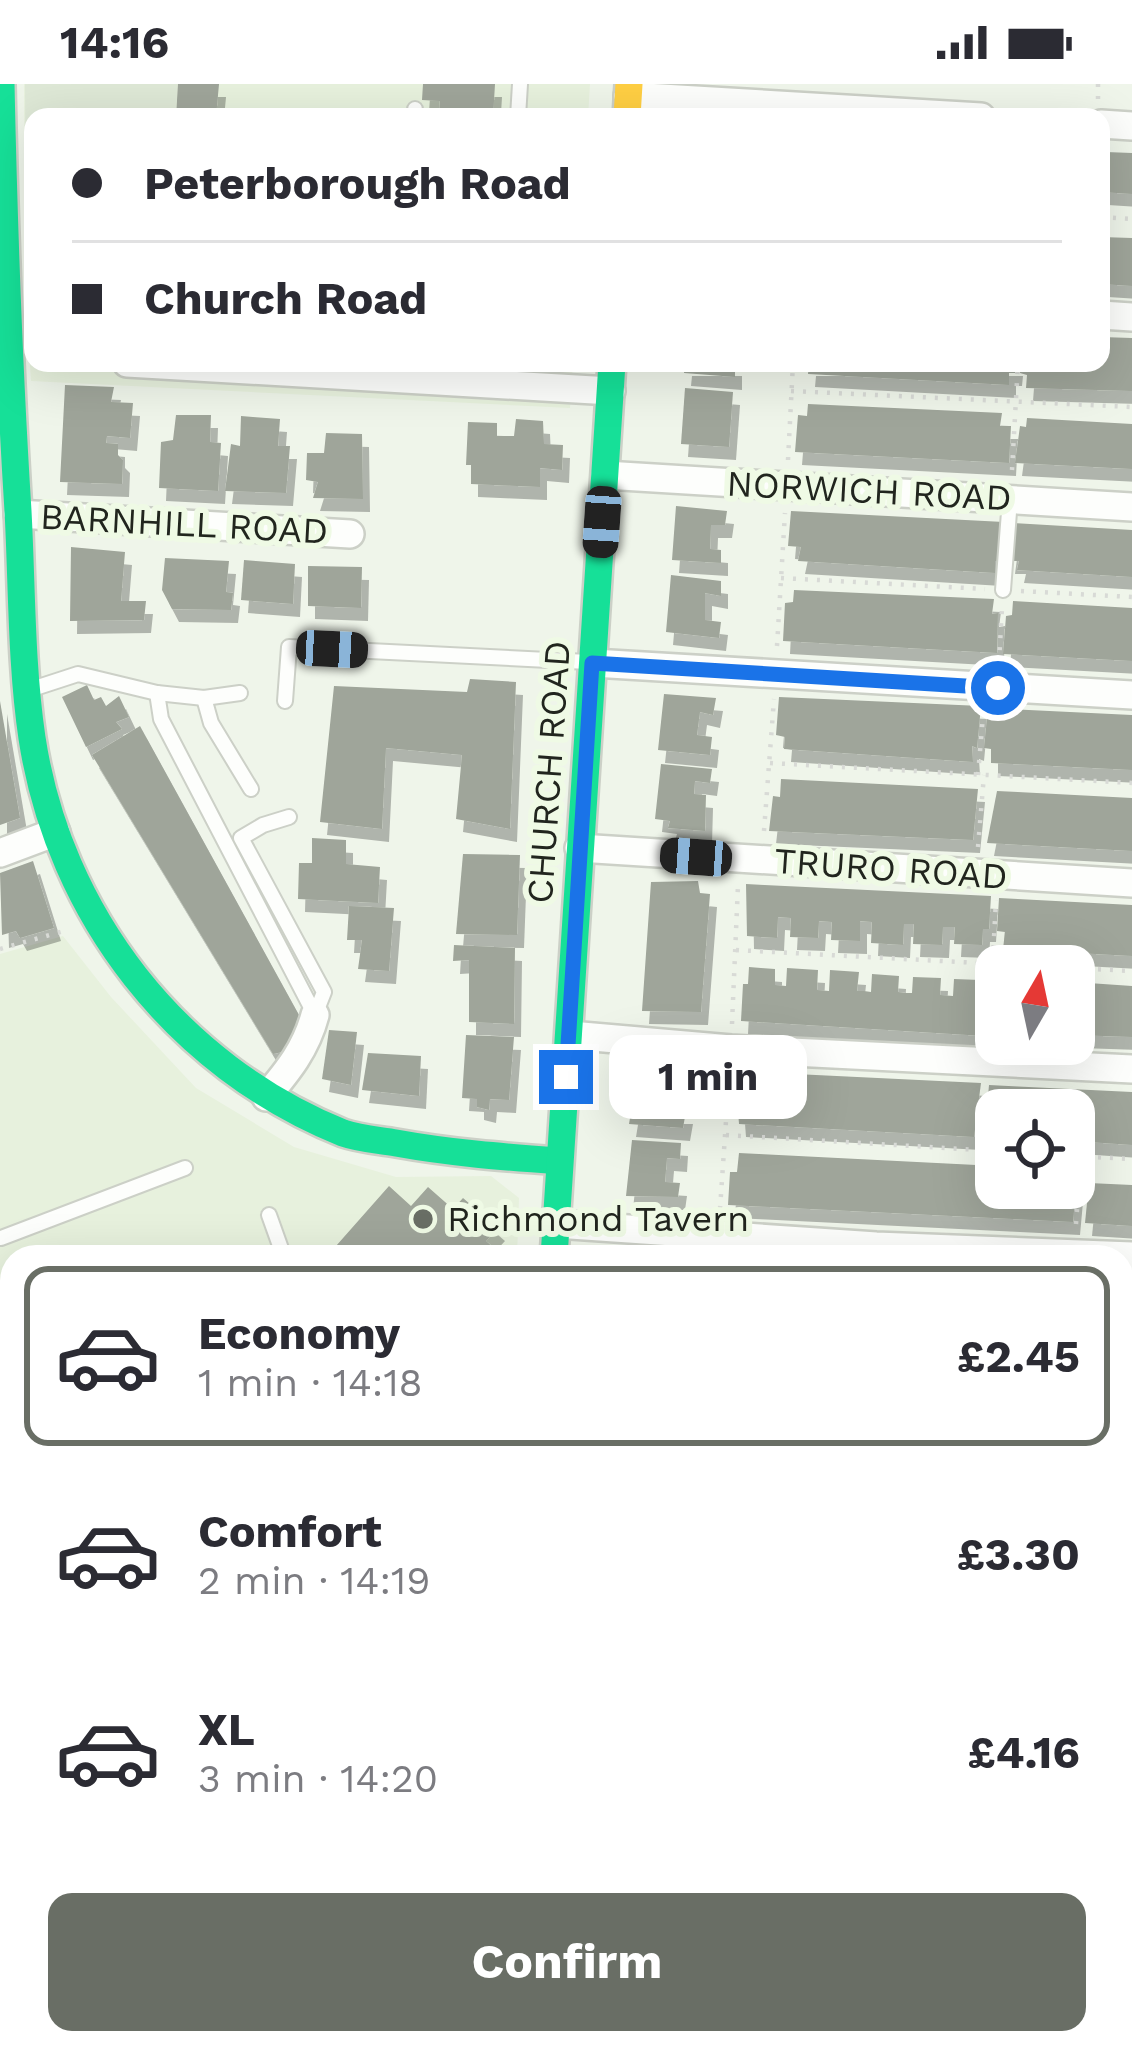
<!DOCTYPE html>
<meta charset="utf-8">
<style>
:root{--surface:#fff;--page:#f7f7f7;--text:#2b2b33;--muted:#7c7c81;--line:#e1e1e2;--accent:#696e65}
body{margin:0;font-family:"Work Sans",sans-serif;background:var(--page);color:var(--text);height:100vh;display:flex;flex-direction:column;font-size:45px;white-space:nowrap}
*{box-sizing:border-box;margin:0}
p{font-size:39px;color:var(--muted)}
.icon{flex:none;width:66px;height:66px;fill:none;stroke:currentColor;stroke-width:2;stroke-linecap:round;stroke-linejoin:round}
.map{position:relative;flex:1;overflow:hidden}
.details{position:absolute;left:0px;top:1161px;width:1134px;height:810px;display:flex;flex-direction:column;background:var(--surface);border-radius:36px 36px 0 0;box-shadow:0 12px 48px #0002}
.details>*{flex:none}
.hud{position:absolute;left:24px;top:24px;width:1086px;height:264px;border-radius:24px;box-shadow:0 12px 48px #0002;display:grid;align-content:center;height:264px;padding:0 48px;background:var(--surface)}
.needle{width:78px;rotate:9deg}
.fabs{position:absolute;left:975px;top:861px;display:grid;gap:24px}
.fabs a{display:grid;place-items:center;width:120px;height:120px;border-radius:24px;background:var(--surface);box-shadow:0 12px 48px #0002;font-size:60px}
.end{position:absolute;width:54px;height:54px;margin:-27px;border:15px solid #1a73e8;background:#fff;box-shadow:0 0 0 6px #fff}
.from{border-radius:50%}
.bubble{position:absolute;height:84px;border-radius:24px;background:var(--surface);box-shadow:0 12px 48px #0002;font-size:39px;font-weight:700;line-height:84px;text-align:center}
.car{position:absolute;width:36px;height:72px;margin:-36px -18px;border-radius:15px;box-shadow:0 0 9px 3px #0007;background:linear-gradient(#222 24%,#8ab4d8 0 40%,#222 0 76%,#8ab4d8 0 86%,#222 0)}
.hud b{display:flex;align-items:center;gap:42px;height:114px;font-size:45px}
.hud b+b{border-top:3px solid var(--line)}
.hud i{width:30px;height:30px;background:var(--text)}
ul{padding:21px 0 0;list-style:none}
li{display:flex;align-items:center;gap:36px;height:180px;margin:0 24px 18px;padding:0 24px;border:6px solid transparent;border-radius:24px}
li div{flex:1}
li b{display:block;font-size:45px}
li em{font-style:normal;font-weight:700}
li.active{border-color:var(--accent)}
li>.icon{width:108px;height:108px;stroke-width:1.5}
.primary-button{display:flex;gap:24px;margin-top:auto;padding:24px 48px}
.primary-button a{flex:1;height:138px;border-radius:24px;background:var(--accent);color:#fff;font-size:48px;font-weight:700;line-height:138px;text-align:center}
.status{display:flex;justify-content:space-between;align-items:center;height:84px;padding:0 60px;background:var(--surface);direction:ltr}
.status svg{height:33px;fill:currentColor}
.map>svg:first-child{display:block}
.built{fill:#e7f1dd}
.green{fill:#dee8d6}
.building{fill:#9fa59a;filter:url(#shadow)}
.lines{fill:none;stroke-linecap:round;stroke-linejoin:round}
.lane-casing{stroke:#ccd0c7;stroke-width:18}
.street-casing{stroke:#ccd0c7;stroke-width:32}
.fast-casing{stroke:#ccd0c7;stroke-width:32}
.slow-casing{stroke:#ccd0c7;stroke-width:32}
.jam-casing{stroke:#ccd0c7;stroke-width:32}
.path{stroke:#d8dad6;stroke-width:4.5;stroke-dasharray:3 9;stroke-linecap:butt}
.lane{stroke:#fdfefc;stroke-width:14}
.street{stroke:#fdfefc;stroke-width:27}
.fast{stroke:#16e098;stroke-width:27}
.slow{stroke:#ffcf43;stroke-width:27}
.jam{stroke:#f24e42;stroke-width:27}
.route{stroke:#1a73e8;stroke-width:15}
.poi-dot{fill:#696e65;stroke:#effae5;stroke-width:4.5}
.labels{text-anchor:middle;dominant-baseline:central;stroke-width:12;stroke-linejoin:round;paint-order:stroke}
.street-label{font-size:36px;fill:#21251e;stroke:#effae5}
.poi-label{font-size:36px;fill:#21251e;stroke:#effae5;text-anchor:start}
</style>
<div class="status"><b>14:16</b><svg viewBox="0 0 49 12"><path d="M0 12V9h3v3zM5 12V6h3v6zM10 12V3h3v9zM15 12V0h3v12zM26 1h20v11H26zM47 4h2v5h-2z"/></svg></div>
<div class="map">
<svg width="1132" height="1971" viewBox="0 0 1132 1971">
<defs>
<filter id="shadow"><feDropShadow dx="7" dy="13" stdDeviation="0" flood-color="#0004"/></filter>
</defs>
<rect width="100%" height="100%" fill="#eff5ea"/>
<g class="built">
<path d="M24 0H590L588 33H33V279H573L570 324 31 297 25 207Z"/>
<path d="M63 852 111 913 196 1004 294 1063 396 1093 491 1092 519 1114 517 1173H12V1485L0 1489V870Z"/>
<path d="M715 1959H980L987 1971H742Z"/>
</g>
<path class="green" d="M25 0H178L176 33H33V143L26 142Z"/>
<g class="building">
<path d="M178 0H219L216 33H176Z"/>
<path d="M423 0H495L493 33H439L440 17 422 16Z"/>
<path d="M1106 68 1132 69V110L1101 108Z"/>
<path d="M1101 153 1132 154V202L1101 200Z"/>
<path d="M1101 253 1132 254V307L1026 304 1027 291 1020 289 1021 279H1101Z"/>
<path d="M685 279H735V293L684 289Z"/>
<path d="M809 279H1016L1015 289H1009V301L808 290Z"/>
<path d="M65 301 114 303 111 318 133 319 130 354 107 352 106 359 118 360V371L123 376 122 400 60 398Z"/>
<path d="M685 304 733 308 729 363 681 360Z"/>
<path d="M808 320 1002 329 1000 342H1011L1009 379 795 368 798 331 807 332Z"/>
<path d="M176 331H211L210 358 221 359 218 407 159 404 161 358 173 356Z"/>
<path d="M241 332 280 335 278 362H290L286 409 225 407 231 360 240 362Z"/>
<path d="M1027 334 1132 340V385L1015 379 1020 342 1026 343Z"/>
<path d="M516 335 543 337 544 360 563 361 562 386 540 384V403L471 400V381H466L468 338 497 339V352H514Z"/>
<path d="M326 349 362 350 363 415 313 414 318 398 306 396 307 369H324Z"/>
<path d="M676 422 727 427 725 441H711L710 465 721 466V479L672 476Z"/>
<path d="M791 427 1004 438 1001 477H995V489L798 477 801 463 788 462Z"/>
<path d="M1013 439 1132 446V493L1017 486 1019 477H1008Z"/>
<path d="M71 463 125 468 121 517H146L144 536 70 537Z"/>
<path d="M165 474 229 477 226 508 233 509 231 526 172 525 162 506Z"/>
<path d="M244 476 295 480 293 520 241 516Z"/>
<path d="M308 482 362 483 361 524 308 522Z"/>
<path d="M671 491 721 497V512L705 509V536L721 538 719 554 666 548Z"/>
<path d="M794 506 994 515 992 530 998 529 997 569 783 557 785 519 793 518Z"/>
<path d="M1013 517 1132 524V577L1003 570 1006 532 1012 531Z"/>
<path d="M470 595 516 598 510 745 456 735 462 671 386 664 382 745 320 738 334 602 467 608Z"/>
<path d="M87 601 94 616 101 613 106 622 119 612 129 633 116 638 122 645 86 663 62 613Z"/>
<path d="M664 610 716 614 713 631 700 628 697 651 712 653 710 671 658 666Z"/>
<path d="M779 613 981 622 977 664 972 662 973 678 784 665 785 653 776 651Z"/>
<path d="M0 617 20 734 0 741Z"/>
<path d="M988 624 1132 631V686L991 679V665L984 664Z"/>
<path d="M140 642 299 931 287 967 273 970 92 671Z"/>
<path d="M661 680 712 685 710 699 695 697 694 710 706 711 705 747 668 744 670 737 655 735Z"/>
<path d="M781 695 978 705 973 756 769 747 773 712 780 713Z"/>
<path d="M997 707 1132 714V767L987 759Z"/>
<path d="M312 754 346 756V780L380 783 378 819 298 815 299 779H312Z"/>
<path d="M463 770 520 771 517 851 456 850Z"/>
<path d="M33 777 54 844 20 854 16 847 2 851 0 789Z"/>
<path d="M698 797 700 809 710 810 701 928 642 927 651 798Z"/>
<path d="M746 800 991 812 989 845H983L982 861 954 860 955 843H943L942 861 913 860 914 840H904L903 861 871 859 872 838 860 837V857L831 856 832 838 819 837 818 854 790 853 791 834 778 833 777 854 747 852Z"/>
<path d="M999 814 1132 821V872L1003 865 1005 848 997 847Z"/>
<path d="M349 822 394 824 389 887 358 885 362 856H347Z"/>
<path d="M454 861 515 864 514 940 469 938V876L453 877Z"/>
<path d="M749 883 775 885V901L786 902 787 884 818 886 817 906 829 907 830 886 859 888 857 907H864L871 908 872 890 899 892 898 908 905 909H912L913 893 941 894 940 911 953 912 954 895 980 896 979 913 986 914 984 952 741 937 743 900H748Z"/>
<path d="M1074 898 1132 902V953L1074 951Z"/>
<path d="M329 946 357 948 351 1001 322 995Z"/>
<path d="M466 951 514 953 509 1016 490 1015 489 1026 477 1023V1015L462 1014Z"/>
<path d="M368 969 421 972 419 1012 362 1006Z"/>
<path d="M638 985 687 988 685 1005 671 1004 670 1027H686L683 1044 629 1040Z"/>
<path d="M735 987 981 999 974 1053 739 1040Z"/>
<path d="M989 1001 1132 1008V1061L1074 1057V1026H996V1035H986Z"/>
<path d="M632 1056 681 1059 680 1075 667 1074 665 1098 680 1099 678 1113 626 1112Z"/>
<path d="M739 1069 996 1082V1104L1076 1105 1073 1138 728 1121 730 1088H737Z"/>
<path d="M1089 1099 1132 1101V1142L1085 1139Z"/>
<path d="M389 1102 411 1122 428 1103 453 1125 463 1114 498 1144 486 1157 497 1167 491 1173H349L336 1162Z"/>
<path d="M0 1308 12 1337V1423L0 1427Z"/>
<path d="M1132 1314V1368L1122 1349V1319Z"/>
<path d="M1122 1480 1132 1500V1585L1122 1565Z"/>
<path d="M12 1505V1558L0 1562V1509Z"/>
<path d="M0 1672 12 1675V1749L0 1746Z"/>
<path d="M1122 1700 1132 1721V1756L1122 1760Z"/>
<path d="M0 1819 12 1821V1870L0 1866Z"/>
<path d="M1132 1907V1955L1110 1966 1099 1971H1002L1026 1959H1122V1912Z"/>
<path d="M12 1911V1959H43L21 1971H0V1918Z"/>
<path d="M285 1959H358L364 1971H291Z"/>
</g>
<g class="lines">
<g class="lane-casing">
<g id="lane">
<path d="M415 33V25"/>
<path d="M518 33 520 0"/>
<path d="M1003 506 1010 415"/>
<path d="M32 605 78 590 157 609 204 614 240 609"/>
<path d="M157 609 161 635 315 931"/>
<path d="M204 614 211 639 251 705"/>
<path d="M285 617 289 563 588 578"/>
<path d="M289 733 263 741 241 754 324 908 315 931"/>
<path d="M269 1131 284 1173"/>
<path d="M1 1154 185 1084"/>
<path d="M1122 1772 1132 1767"/>
</g>
</g>
<g class="street-casing">
<g id="street">
<path d="M628 12 981 33"/>
<path d="M1101 40 1132 42"/>
<path d="M1101 231 1132 233"/>
<path d="M127 279 611 307"/>
<path d="M605 391 1132 423"/>
<path d="M18 430 350 450"/>
<path d="M593 579 1132 611"/>
<path d="M579 764 1132 799"/>
<path d="M0 769 56 748"/>
<path d="M570 951 731 965 1132 985"/>
<path d="M266 1013C288 987 306 965 315 931"/>
<path d="M556 1140 876 1162 1132 1172"/>
<path d="M1122 1267 1132 1261"/>
<path d="M1122 1412 1132 1433"/>
<path d="M0 1592 12 1587"/>
<path d="M1122 1843 1132 1866"/>
<path d="M209 1959 215 1971"/>
<path d="M74 1971 93 1959"/>
<path d="M946 1971 971 1959"/>
</g>
</g>
<g class="fast-casing">
<g id="fast">
<path d="M1 0C4 143 9 284 18 427 22 501 21 580 32 654 59 831 177 982 343 1049 360 1055 379 1056 396 1059 451 1069 504 1073 559 1077"/>
<path d="M554 1173 612 279"/>
<path d="M0 1794 12 1797"/>
<path d="M612 1959 643 1971"/>
</g>
</g>
<g class="slow-casing">
<path id="slow" d="M627 33 629 0"/>
</g>
<g class="jam-casing">
<path id="jam" d="M497 1959 524 1971"/>
</g>
<g class="path">
<path d="M1098 15V0"/>
<path d="M1101 133 1132 135"/>
<path d="M791 307 1132 323"/>
<path d="M788 376 793 279"/>
<path d="M1012 386 1018 279"/>
<path d="M781 494 985 505"/>
<path d="M1021 507 1132 513"/>
<path d="M777 562 785 429"/>
<path d="M999 578 1002 524"/>
<path d="M770 679 1132 699"/>
<path d="M978 691 983 632"/>
<path d="M764 747 774 615"/>
<path d="M978 763 984 691"/>
<path d="M0 865 64 847"/>
<path d="M736 866 1035 882"/>
<path d="M1074 884 1132 887"/>
<path d="M732 940 738 801"/>
<path d="M989 948 996 816"/>
<path d="M726 1051 996 1067"/>
<path d="M982 1066 986 1007"/>
<path d="M1074 1072 1132 1075"/>
<path d="M720 1125 729 993"/>
<path d="M1076 1140 1081 1072"/>
<path d="M0 1475 12 1472"/>
<path d="M0 1493 12 1489"/>
<path d="M1122 1630 1132 1651"/>
<path d="M0 1648 12 1651"/>
<path d="M0 1878H12"/>
<path d="M414 1971 418 1959"/>
</g>
<use href="#lane" class="lane"/>
<use href="#street" class="street"/>
<use href="#fast" class="fast"/>
<use href="#slow" class="slow"/>
<use href="#jam" class="jam"/>
</g>
<g class="lines">
<path class="route" d="M566 993 592 579 998 604"/>
</g>
<circle class="poi-dot" cx="423" cy="1135" r="12"/>
<g class="labels">
<g class="street-label">
<text transform="translate(869 407) rotate(3)">NORWICH ROAD</text>
<text transform="translate(184 440) rotate(3)">BARNHILL ROAD</text>
<text transform="translate(549 688) rotate(-86)">CHURCH ROAD</text>
<text transform="translate(891 785) rotate(4)">TRURO ROAD</text>
</g>
<g class="poi-label">
<text x="447" y="1135">Richmond Tavern</text>
</g>
</g>
</svg>
<div class="fabs">
<a><svg class="needle" viewBox="-14 -14 28 28"><path d="M0-13l5 13h-10z" fill="#e53935"/><path d="M0 13l5-13h-10z" fill="#7c7c81"/></svg></a>
<a><svg class="icon" aria-label="locate" viewBox="0 0 24 24"><circle cx="12" cy="12" r="6"/><path d="M12 2v4M12 18v4M2 12h4M18 12h4"/></svg></a>
</div>
<i class="end from" style="left:998px;top:604px"></i>
<i class="end" style="left:566px;top:993px"></i>
<div class="bubble" style="left:609px;top:951px;width:198px">1 min</div>
<i class="car" style="left:602px;top:438px;rotate:184deg"></i>
<i class="car" style="left:332px;top:565px;rotate:93deg"></i>
<i class="car" style="left:696px;top:773px;rotate:274deg"></i>
<div class="hud">
<b><i class="from"></i>Peterborough Road</b>
<b><i></i>Church Road</b>
</div>
<section class="details">
<ul>
<li class="active"><svg class="icon" aria-label="car" viewBox="0 0 24 24"><path d="M5 17H2v-5l4-1 3-4h7l3 4 3 1v5h-3M9 17h6M6 11h13"/><circle cx="7" cy="17" r="2"/><circle cx="17" cy="17" r="2"/></svg><div><b>Economy</b><p>1 min · 14:18</p></div><em>£2.45</em></li>
<li><svg class="icon" aria-label="car" viewBox="0 0 24 24"><path d="M5 17H2v-5l4-1 3-4h7l3 4 3 1v5h-3M9 17h6M6 11h13"/><circle cx="7" cy="17" r="2"/><circle cx="17" cy="17" r="2"/></svg><div><b>Comfort</b><p>2 min · 14:19</p></div><em>£3.30</em></li>
<li><svg class="icon" aria-label="car" viewBox="0 0 24 24"><path d="M5 17H2v-5l4-1 3-4h7l3 4 3 1v5h-3M9 17h6M6 11h13"/><circle cx="7" cy="17" r="2"/><circle cx="17" cy="17" r="2"/></svg><div><b>XL</b><p>3 min · 14:20</p></div><em>£4.16</em></li>
</ul>
<div class="primary-button"><a>Confirm</a></div>
</section>
</div>
